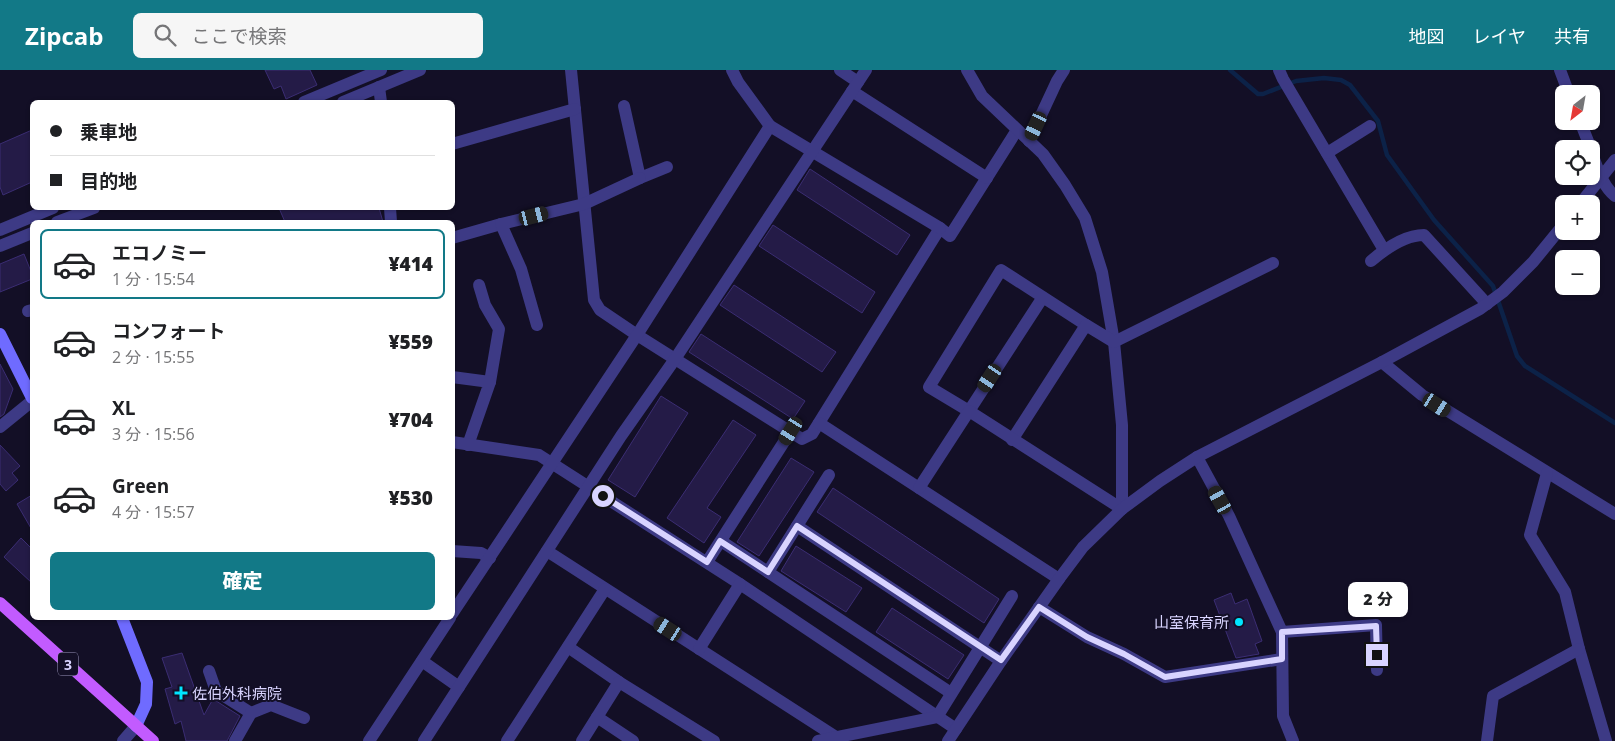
<!DOCTYPE html>
<html lang="ja">
<meta charset="utf-8">
<style>
:root{--surface:#fff;--page:#f6f6f6;--text:#202124;--muted:#757577;--line:#e0e0e0;--accent:#127987}
body{margin:0;font-family:"Open Sans","Noto Sans JP",sans-serif;background:var(--page);color:var(--text);height:100vh;display:flex;flex-direction:column;font-size:19px;white-space:nowrap}
*{box-sizing:border-box;margin:0}
p{font-size:16px;color:var(--muted)}
.icon{flex:none;width:28px;height:28px;fill:none;stroke:currentColor;stroke-width:2;stroke-linecap:round;stroke-linejoin:round}
.map{position:relative;flex:1;overflow:hidden}
.panel{position:absolute;left:30px;top:150px;width:425px;height:400px;display:flex;flex-direction:column;background:var(--surface);border-radius:8px;box-shadow:0 1px 4px #0004}
.panel>*{flex:none}
.hud{position:absolute;left:30px;top:30px;width:425px;height:110px;border-radius:8px;box-shadow:0 1px 4px #0004;display:grid;align-content:center;height:110px;padding:0 20px;background:var(--surface)}
.needle{width:32px;rotate:211deg}
.tools{position:absolute;left:1555px;top:15px;display:grid;gap:10px}
.tools a{display:grid;place-items:center;width:45px;height:45px;border-radius:8px;background:var(--surface);box-shadow:0 1px 4px #0004;font-size:25px}
.end{position:absolute;width:22px;height:22px;margin:-11px;border:6px solid #d9d4ff;background:#111;box-shadow:0 0 0 2px #111}
.from{border-radius:50%}
.bubble{position:absolute;height:35px;border-radius:8px;background:var(--surface);box-shadow:0 1px 4px #0004;font-size:16px;font-weight:800;line-height:35px;text-align:center}
.car{position:absolute;width:15px;height:30px;margin:-15px -8px;border-radius:6px;box-shadow:0 0 4px 1px #0007;background:linear-gradient(#222 24%,#8ab4d8 0 40%,#222 0 76%,#8ab4d8 0 86%,#222 0)}
.hud b{display:flex;align-items:center;gap:18px;height:48px;font-size:19px}
.hud b+b{border-top:1px solid var(--line)}
.hud i{width:12px;height:12px;background:var(--text)}
ul{padding:9px 0 0;list-style:none}
li{display:flex;align-items:center;gap:15px;height:70px;margin:0 10px 8px;padding:0 10px;border:2px solid transparent;border-radius:8px}
li div{flex:1}
li b{display:block;font-size:19px}
li em{font-style:normal;font-weight:800}
li.active{border-color:var(--accent)}
li>.icon{width:45px;height:45px;stroke-width:1.5}
.action{display:flex;gap:10px;margin-top:auto;padding:10px 20px}
.action a{flex:1;height:58px;border-radius:8px;background:var(--accent);color:#fff;font-size:20px;font-weight:800;line-height:58px;text-align:center}
header{display:flex;align-items:center;gap:30px;box-sizing:border-box;height:70px;padding:0 25px;background:var(--accent);color:#fff}
header strong{font-size:24px}
nav{display:flex;gap:28px;margin-inline-start:auto;font-size:18px}
.search{width:350px;height:45px;background:var(--page);display:flex;align-items:center;gap:12px;box-sizing:border-box;padding:0 18px;border-radius:8px;color:var(--muted);font-size:19px}
.map>svg:first-child{display:block}
.lines{fill:none;stroke-linecap:round;stroke-linejoin:round}
.stream{stroke:#0c2248;stroke-width:4.5}
.building{fill:#241b47;stroke:#3b2d73}
.minor{stroke:#3d3a85;stroke-width:12}
.tertiary{stroke:#3d3a85;stroke-width:12}
.secondary{stroke:#6f6bff;stroke-width:12}
.primary{stroke:#c25bff;stroke-width:12}
.route{stroke:#d9d4ff;stroke-width:6}
.poi-dot{fill:#00e5ff;stroke:#130f26;stroke-width:2}
.labels{text-anchor:middle;dominant-baseline:central;stroke-width:4;stroke-linejoin:round;paint-order:stroke}
.shield{fill:#130f26;stroke:#9e99be;stroke-width:1}
.shield-label{font-size:14px;font-weight:bold;fill:#d9d4ff}
.poi-label{font-size:15px;fill:#d9d4ff;stroke:#130f26;text-anchor:end}
</style>
<header>
<strong>Zipcab</strong>
<div class="search"><svg class="icon" aria-label="search" viewBox="0 0 24 24"><circle cx="10" cy="10" r="6"/><path d="M15 15l6 6"/></svg>ここで検索</div>
<nav><a>地図</a><a>レイヤ</a><a>共有</a></nav>
</header>
<div class="map">
<svg width="1615" height="671" viewBox="0 0 1615 671">
<rect width="100%" height="100%" fill="#130f26"/>
<g class="lines">
<path class="stream" d="M1230 0 1258 24H1263L1296 11 1324 8 1341 10 1350 15 1378 51 1387 85 1434 150 1493 216 1517 286 1525 296 1615 353"/>
</g>
<g class="building">
<path d="M265 0H310L317 15 286 29 281 16 274 19Z"/>
<path d="M32 60V112L3 125 0 117V74Z"/>
<path d="M810 99 910 165 897 185 797 120Z"/>
<path d="M279 138H379L383 152H285Z"/>
<path d="M773 155 875 222 862 243 759 176Z"/>
<path d="M24 184 32 204V209L0 222V194Z"/>
<path d="M734 215 836 282 822 302 720 235Z"/>
<path d="M701 264 805 331 793 349 689 282Z"/>
<path d="M0 294 13 319 4 344 0 347Z"/>
<path d="M661 326 688 343 635 427 608 410Z"/>
<path d="M733 350 756 365 707 438 721 447 704 473 667 448Z"/>
<path d="M0 375 20 396 12 403 18 410 6 421 0 414Z"/>
<path d="M791 388 814 402 759 486 737 472Z"/>
<path d="M833 418 999 529 984 553 817 442Z"/>
<path d="M32 425V460L17 434Z"/>
<path d="M21 468 32 479V513L4 487Z"/>
<path d="M796 476 862 518 846 542 781 501Z"/>
<path d="M1231 523 1235 534 1247 529 1262 571 1255 574 1259 584 1236 588 1214 530Z"/>
<path d="M892 538 964 585 948 609 876 562Z"/>
<path d="M182 583 204 645 213 629 240 646 227 671H186L181 651 175 654 165 619 172 617 162 588Z"/>
</g>
<g class="lines">
<g class="minor">
<path d="M571 0 594 230 600 240 637 265 802 369 812 364 940 158 950 166 1017 60"/>
<path d="M732 0 738 12 770 56"/>
<path d="M840 0 858 12"/>
<path d="M967 0 982 26 1043 84 1065 115 1085 148 1102 202 1114 272 1122 355V439"/>
<path d="M1279 0 1283 9 1384 180"/>
<path d="M1560 0 1569 24"/>
<path d="M379 17 381 32"/>
<path d="M852 21 987 108"/>
<path d="M624 36 640 108 667 97"/>
<path d="M1580 51 1591 79"/>
<path d="M1029 71 1057 11 1064 0"/>
<path d="M452 74 575 39"/>
<path d="M1591 81C1597 96 1602 116 1615 126"/>
<path d="M1327 83 1370 56"/>
<path d="M390 138 391 152"/>
<path d="M452 168 501 154"/>
<path d="M1371 191C1385 179 1405 165 1424 165L1487 234"/>
<path d="M479 215 485 235 499 259 490 312"/>
<path d="M1043 227 969 341 929 317 1001 200 1086 255"/>
<path d="M28 241 32 240"/>
<path d="M537 255 521 199 501 154 584 134 640 108"/>
<path d="M1382 292 1422 325 1615 444"/>
<path d="M452 307 490 312 468 375"/>
<path d="M819 353 1059 509"/>
<path d="M0 357 32 331"/>
<path d="M1012 370 1086 255 1114 272 1273 193"/>
<path d="M452 372 539 385 740 514 956 659"/>
<path d="M1197 387 1229 446 1282 562 1283 646 1293 671"/>
<path d="M1547 403 1530 465 1565 522 1579 579 1606 671"/>
<path d="M919 418 969 341 1122 439"/>
<path d="M797 456 1001 591"/>
<path d="M721 471 951 623"/>
<path d="M452 481 481 483 490 488"/>
<path d="M547 481 836 667"/>
<path d="M707 492 791 361"/>
<path d="M768 502 829 405"/>
<path d="M1039 537 1087 567 1124 584 1165 607 1282 589"/>
<path d="M452 544 637 265 770 56 940 158"/>
<path d="M1282 562 1376 555 1377 600"/>
<path d="M568 577 619 612"/>
<path d="M699 579 740 514"/>
<path d="M422 591 459 617"/>
<path d="M209 601 216 621 251 643"/>
<path d="M597 647 633 671"/>
<path d="M235 671 251 643 271 635 304 648"/>
<path d="M369 671 450 548"/>
<path d="M424 671 621 366 675 289 866 0"/>
<path d="M507 671 605 519"/>
<path d="M582 671 619 612 714 671"/>
<path d="M818 671 937 647 1012 526"/>
<path d="M1487 671 1493 626 1579 579"/>
</g>
<g class="tertiary">
<path d="M304 32 381 0"/>
<path d="M343 32 420 0"/>
<path d="M1580 134 1615 90"/>
<path d="M57 152 94 138"/>
<path d="M0 160 53 138"/>
<path d="M0 176 32 163"/>
<path d="M123 671 136 656"/>
<path d="M948 671 1001 591 1059 509 1083 477 1122 439 1160 411 1197 387 1382 292 1480 239 1503 222 1533 192 1564 154"/>
</g>
<g class="secondary">
<path d="M0 264 32 328"/>
<path d="M122 548 147 612 146 634 136 656"/>
</g>
<path class="primary" d="M0 533 153 671"/>
</g>
<g class="lines">
<path class="route" d="M603 426 707 492 720 471 768 502 797 456 1001 590 1039 537 1087 567 1124 584 1165 607 1282 589V562L1376 556 1377 585"/>
</g>
<g class="poi-dot">
<circle cx="1239" cy="552" r="5"/>
<path d="M178.5 615.5h5v5h5v5h-5v5h-5v-5h-5v-5h5z"/>
</g>
<g class="labels">
<rect class="shield" x="58" y="582.5" width="20" height="23" rx="4"/>
<g class="shield-label">
<text x="68" y="594">3</text>
</g>
<g class="poi-label">
<text x="1229" y="552">山室保育所</text>
<text x="192" y="623" text-anchor="start">佐伯外科病院</text>
</g>
</g>
</svg>
<div class="tools">
<a><svg class="needle" viewBox="-14 -14 28 28"><path d="M0-13l5 13h-10z" fill="#e53935"/><path d="M0 13l5-13h-10z" fill="#757577"/></svg></a>
<a><svg class="icon" aria-label="locate" viewBox="0 0 24 24"><circle cx="12" cy="12" r="6"/><path d="M12 2v4M12 18v4M2 12h4M18 12h4"/></svg></a>
<a>+</a>
<a>−</a>
</div>
<i class="end from" style="left:603px;top:426px"></i>
<i class="end" style="left:1377px;top:585px"></i>
<div class="bubble" style="left:1348px;top:512px;width:60px">2 分</div>
<i class="car" style="left:1036px;top:56px;rotate:205deg"></i>
<i class="car" style="left:534px;top:146px;rotate:76deg"></i>
<i class="car" style="left:990px;top:308px;rotate:213deg"></i>
<i class="car" style="left:1437px;top:335px;rotate:122deg"></i>
<i class="car" style="left:791px;top:361px;rotate:212deg"></i>
<i class="car" style="left:1220px;top:430px;rotate:331deg"></i>
<i class="car" style="left:668px;top:559px;rotate:303deg"></i>
<div class="hud">
<b><i class="from"></i>乗車地</b>
<b><i></i>目的地</b>
</div>
<section class="panel">
<ul>
<li class="active"><svg class="icon" aria-label="car" viewBox="0 0 24 24"><path d="M5 17H2v-5l4-1 3-4h7l3 4 3 1v5h-3M9 17h6M6 11h13"/><circle cx="7" cy="17" r="2"/><circle cx="17" cy="17" r="2"/></svg><div><b>エコノミー</b><p>1 分 · 15:54</p></div><em>¥414</em></li>
<li><svg class="icon" aria-label="car" viewBox="0 0 24 24"><path d="M5 17H2v-5l4-1 3-4h7l3 4 3 1v5h-3M9 17h6M6 11h13"/><circle cx="7" cy="17" r="2"/><circle cx="17" cy="17" r="2"/></svg><div><b>コンフォート</b><p>2 分 · 15:55</p></div><em>¥559</em></li>
<li><svg class="icon" aria-label="car" viewBox="0 0 24 24"><path d="M5 17H2v-5l4-1 3-4h7l3 4 3 1v5h-3M9 17h6M6 11h13"/><circle cx="7" cy="17" r="2"/><circle cx="17" cy="17" r="2"/></svg><div><b>XL</b><p>3 分 · 15:56</p></div><em>¥704</em></li>
<li><svg class="icon" aria-label="car" viewBox="0 0 24 24"><path d="M5 17H2v-5l4-1 3-4h7l3 4 3 1v5h-3M9 17h6M6 11h13"/><circle cx="7" cy="17" r="2"/><circle cx="17" cy="17" r="2"/></svg><div><b>Green</b><p>4 分 · 15:57</p></div><em>¥530</em></li>
</ul>
<div class="action"><a>確定</a></div>
</section>
</div>
